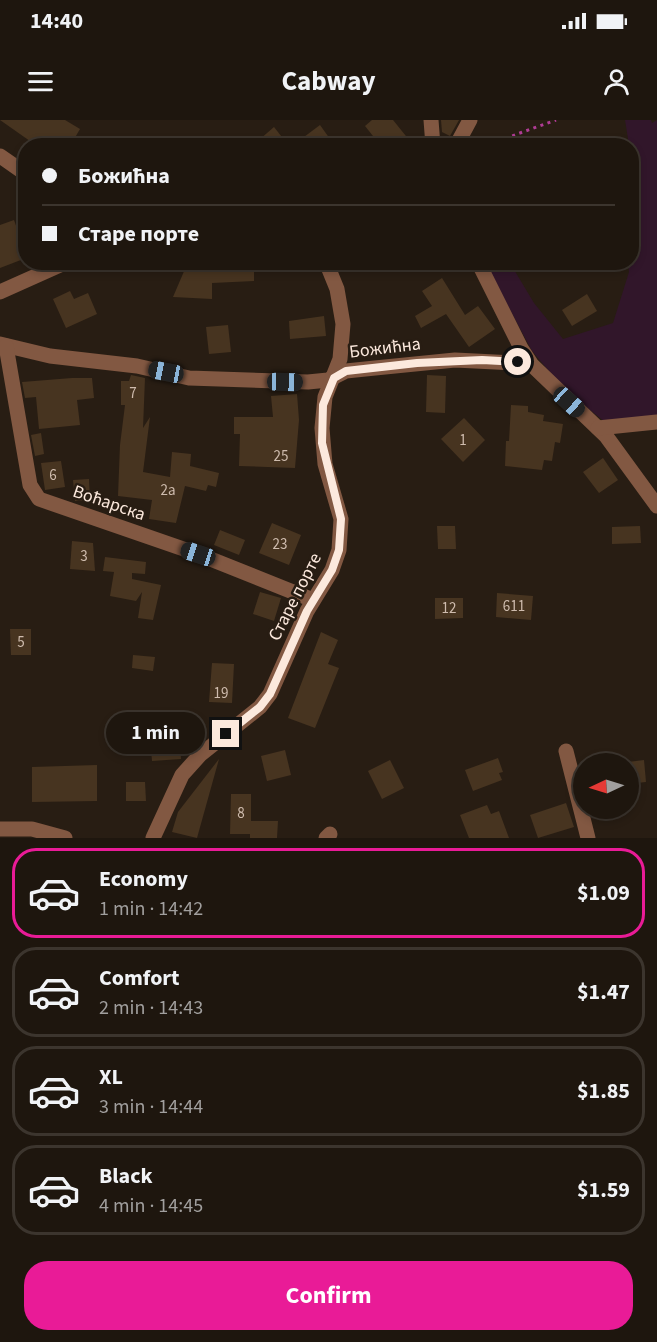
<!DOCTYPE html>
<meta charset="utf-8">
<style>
:root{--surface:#1e160e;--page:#2b231c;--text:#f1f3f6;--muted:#a19f9e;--line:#3c352e;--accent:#e91b97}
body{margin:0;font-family:"Source Sans 3",sans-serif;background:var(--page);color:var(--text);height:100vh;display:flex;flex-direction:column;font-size:22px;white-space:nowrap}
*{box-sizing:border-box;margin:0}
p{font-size:20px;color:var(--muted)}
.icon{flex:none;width:33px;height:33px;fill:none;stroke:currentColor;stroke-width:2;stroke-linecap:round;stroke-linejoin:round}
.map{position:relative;height:718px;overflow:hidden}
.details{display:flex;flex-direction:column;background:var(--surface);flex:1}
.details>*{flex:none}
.top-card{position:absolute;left:18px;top:18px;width:621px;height:132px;border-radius:24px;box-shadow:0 3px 9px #0003,0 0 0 2px var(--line);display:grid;align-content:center;height:132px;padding:0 24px;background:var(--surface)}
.needle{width:39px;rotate:266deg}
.tools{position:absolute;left:573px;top:633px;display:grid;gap:12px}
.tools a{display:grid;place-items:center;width:66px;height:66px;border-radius:50%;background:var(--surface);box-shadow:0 3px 9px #0003,0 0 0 2px var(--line);font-size:30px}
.end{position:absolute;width:27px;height:27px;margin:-14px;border:8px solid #fce9dd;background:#111;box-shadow:0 0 0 3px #111}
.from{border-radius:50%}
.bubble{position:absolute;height:42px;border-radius:21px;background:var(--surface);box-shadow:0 3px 9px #0003,0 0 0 2px var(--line);font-size:20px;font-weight:700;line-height:42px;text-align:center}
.car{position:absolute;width:18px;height:36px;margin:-18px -9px;border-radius:8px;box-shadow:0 0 4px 2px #0007;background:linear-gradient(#222 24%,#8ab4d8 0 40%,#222 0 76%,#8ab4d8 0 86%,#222 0)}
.top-card b{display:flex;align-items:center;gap:21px;height:57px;font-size:22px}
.top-card b+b{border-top:2px solid var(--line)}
.top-card i{width:15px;height:15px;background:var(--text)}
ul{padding:10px 0 0;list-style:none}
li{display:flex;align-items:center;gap:18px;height:90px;margin:0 12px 9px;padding:0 12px;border:3px solid var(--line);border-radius:24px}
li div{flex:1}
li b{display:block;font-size:22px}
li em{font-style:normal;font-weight:700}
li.active{border-color:var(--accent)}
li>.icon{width:54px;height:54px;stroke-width:1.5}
.action{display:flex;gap:12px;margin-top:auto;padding:12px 24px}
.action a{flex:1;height:69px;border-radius:24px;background:var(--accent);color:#fff;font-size:24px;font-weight:700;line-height:69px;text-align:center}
.status{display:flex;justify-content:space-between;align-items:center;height:42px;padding:0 30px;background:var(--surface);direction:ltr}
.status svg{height:16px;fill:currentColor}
header{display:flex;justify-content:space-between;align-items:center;height:78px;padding:0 24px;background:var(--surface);font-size:27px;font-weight:700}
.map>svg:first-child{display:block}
.green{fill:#31162a}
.building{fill:#473420}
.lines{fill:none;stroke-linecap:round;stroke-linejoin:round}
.path{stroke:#b03c95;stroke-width:3;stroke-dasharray:3 4.5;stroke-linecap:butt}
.minor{stroke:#825842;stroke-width:15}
.route{stroke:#fce9dd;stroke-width:8}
.labels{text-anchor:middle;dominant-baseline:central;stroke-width:5;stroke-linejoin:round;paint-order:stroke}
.number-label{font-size:15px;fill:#cfbcae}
.street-label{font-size:18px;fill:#fce9dd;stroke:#281d13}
</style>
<div class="status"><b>14:40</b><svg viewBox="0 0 49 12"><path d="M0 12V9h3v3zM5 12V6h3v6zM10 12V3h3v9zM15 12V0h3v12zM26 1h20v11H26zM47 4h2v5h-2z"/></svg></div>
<header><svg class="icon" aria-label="menu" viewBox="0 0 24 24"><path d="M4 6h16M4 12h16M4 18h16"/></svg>Cabway<svg class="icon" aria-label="person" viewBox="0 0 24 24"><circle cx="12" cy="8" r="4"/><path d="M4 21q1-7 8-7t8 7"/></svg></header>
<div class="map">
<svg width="657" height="718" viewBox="0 0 657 718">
<rect width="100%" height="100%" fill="#281d13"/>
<path class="green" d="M625 0H651L652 3 657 0V302H605L564 269 532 231 485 143H510L534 183 563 219 613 203 629 152 628 143 632 142V26L629 25Z"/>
<g class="building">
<path d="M0 0H65L80 9 70 26H37Z"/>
<path d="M372 0H393L414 26H381L365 6Z"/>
<path d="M441 0H459L450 16 442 12Z"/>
<path d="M320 5 335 26H292Z"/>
<path d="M274 7 289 26H252Z"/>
<path d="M14 100 19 114 26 111V138L0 148V105Z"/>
<path d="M188 142H254V161L212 163V179L173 177Z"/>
<path d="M442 158 465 195 478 186 495 209 469 227 446 194 421 208 415 196 432 186 422 171Z"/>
<path d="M70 171 74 179 88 173 97 194 66 208 53 179Z"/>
<path d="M587 174 597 191 572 206 562 190Z"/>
<path d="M324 196 326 216 290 219 289 201Z"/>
<path d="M228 205 231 232 209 234 206 207Z"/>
<path d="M131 255 145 258 143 308 150 297 143 352 170 357 172 332 191 334 190 346 219 353 216 367 208 365 206 371 185 366 176 403 149 399 152 380 118 376 120 325 125 285H121V261H129Z"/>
<path d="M427 255 446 256 445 293 426 292Z"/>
<path d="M72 258H92L94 278 77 280 80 305 39 309 36 277 25 278 22 262Z"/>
<path d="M297 274 299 300 295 348 239 346 240 314H234V297H273L271 276Z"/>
<path d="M511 285 528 286V292L544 295 543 301 563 304 560 323 555 322 552 341 544 340 542 350 505 346 506 321H509Z"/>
<path d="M464 298 485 320 463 342 441 319Z"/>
<path d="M41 313 44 334 35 336 31 315Z"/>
<path d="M603 338 618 360 599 373 583 352Z"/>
<path d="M61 341 65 367 45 370 41 343Z"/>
<path d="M89 359 90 380 75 381 73 360Z"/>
<path d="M272 403 301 415 289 445 259 433Z"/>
<path d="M437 406H455L456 429H438Z"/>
<path d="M640 406 641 423 612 424V407Z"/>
<path d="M220 410 245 420 239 435 214 425Z"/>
<path d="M72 421 93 423 95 451 70 449Z"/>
<path d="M105 437 146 442 145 454 132 453V459L161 465 153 500 138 498 142 472 136 481 110 476 114 452 103 451Z"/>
<path d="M260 472 281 478 274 501 253 494Z"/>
<path d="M497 473 533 476 531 500 496 497Z"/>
<path d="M435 478H463V498L435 499Z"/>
<path d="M10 509H31V535H11Z"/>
<path d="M321 512 338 520 328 544 339 548 315 608 288 598Z"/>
<path d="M133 535 155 537 153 551 132 548Z"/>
<path d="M212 543 234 544 232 583 209 582Z"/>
<path d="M179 607 181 639 152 641 149 609Z"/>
<path d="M285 630 291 655 267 661 261 636Z"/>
<path d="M498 638 503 652 499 653 502 660 473 671 465 650Z"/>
<path d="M219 639 197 718 172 712 178 692Z"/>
<path d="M390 640 404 668 382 679 368 651Z"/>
<path d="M644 640 646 662 628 664V642Z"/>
<path d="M97 645V681L32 682V647Z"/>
<path d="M126 662H145L146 681H126Z"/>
<path d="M231 674H251V701H278L277 718H250V714H230Z"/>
<path d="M566 683 574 707 538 718 530 695Z"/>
<path d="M487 685 491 694 499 691 509 718H469L460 695Z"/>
</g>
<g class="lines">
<path class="path" d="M484 26 556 0"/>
<g class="minor">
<path d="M431 0 433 26"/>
<path d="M456 26 470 0"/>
<path d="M0 36 26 54"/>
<path d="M478 142 521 228 532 245 606 316 657 386"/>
<path d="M0 172 67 142"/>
<path d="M0 224 50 236 137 246 189 258 308 262 328 260 346 251 375 248 455 240 514 243 526 237"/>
<path d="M6 226 30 365 39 379 198 434 313 480"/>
<path d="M598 308 657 302"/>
<path d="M566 631 588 718"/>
<path d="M0 709H32L65 718"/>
<path d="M153 718 182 655 200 635 260 587 270 574 307 491 332 450 339 430 341 399 325 344 322 308 325 277 340 239 343 204 337 169 326 142"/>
<path d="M326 718 330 714"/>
</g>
</g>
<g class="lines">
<path class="route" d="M226 614 260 587 270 574 307 491 332 450 339 430 341 399 322 323 323 285 334 258 346 251 417 243 482 240 518 242"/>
</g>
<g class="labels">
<g class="number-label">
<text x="133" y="273">7</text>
<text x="463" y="320">1</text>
<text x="281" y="336">25</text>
<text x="53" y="355">6</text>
<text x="168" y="370">2a</text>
<text x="280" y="424">23</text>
<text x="84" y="436">3</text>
<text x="514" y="486">611</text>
<text x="449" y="488">12</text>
<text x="21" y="522">5</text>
<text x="221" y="573">19</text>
<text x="241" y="693">8</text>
</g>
<g class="street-label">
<text transform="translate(385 228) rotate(-7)">Божићна</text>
<text transform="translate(109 383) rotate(19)">Воћарска</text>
<text transform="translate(295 477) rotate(-63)">Старе порте</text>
</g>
</g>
</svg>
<div class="tools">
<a><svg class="needle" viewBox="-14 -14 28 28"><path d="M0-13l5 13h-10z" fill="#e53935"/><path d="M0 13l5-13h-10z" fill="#a19f9e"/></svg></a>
</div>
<i class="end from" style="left:518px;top:242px"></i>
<i class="end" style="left:226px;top:614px"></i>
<div class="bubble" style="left:106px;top:592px;width:99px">1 min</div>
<i class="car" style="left:166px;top:252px;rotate:281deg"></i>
<i class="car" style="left:285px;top:262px;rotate:91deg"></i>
<i class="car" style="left:569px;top:282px;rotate:132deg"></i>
<i class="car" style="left:198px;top:434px;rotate:288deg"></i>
<div class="top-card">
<b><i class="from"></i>Божићна</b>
<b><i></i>Старе порте</b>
</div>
</div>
<section class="details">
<ul>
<li class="active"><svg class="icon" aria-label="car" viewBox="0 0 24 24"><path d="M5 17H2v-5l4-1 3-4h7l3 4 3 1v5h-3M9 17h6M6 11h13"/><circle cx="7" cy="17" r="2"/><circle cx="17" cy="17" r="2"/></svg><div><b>Economy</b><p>1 min · 14:42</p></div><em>$1.09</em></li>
<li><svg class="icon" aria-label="car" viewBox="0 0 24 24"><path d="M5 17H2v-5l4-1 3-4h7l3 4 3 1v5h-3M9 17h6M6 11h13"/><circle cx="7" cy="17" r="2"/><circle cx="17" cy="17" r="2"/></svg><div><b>Comfort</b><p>2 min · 14:43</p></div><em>$1.47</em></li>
<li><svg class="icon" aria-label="car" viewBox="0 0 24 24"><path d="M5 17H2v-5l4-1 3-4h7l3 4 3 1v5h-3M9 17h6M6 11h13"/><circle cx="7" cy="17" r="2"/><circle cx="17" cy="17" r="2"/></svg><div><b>XL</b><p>3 min · 14:44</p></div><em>$1.85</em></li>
<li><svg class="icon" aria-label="car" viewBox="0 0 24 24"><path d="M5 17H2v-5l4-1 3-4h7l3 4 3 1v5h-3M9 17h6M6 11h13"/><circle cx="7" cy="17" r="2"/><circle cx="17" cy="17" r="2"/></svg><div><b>Black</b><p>4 min · 14:45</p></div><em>$1.59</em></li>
</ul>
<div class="action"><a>Confirm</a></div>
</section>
